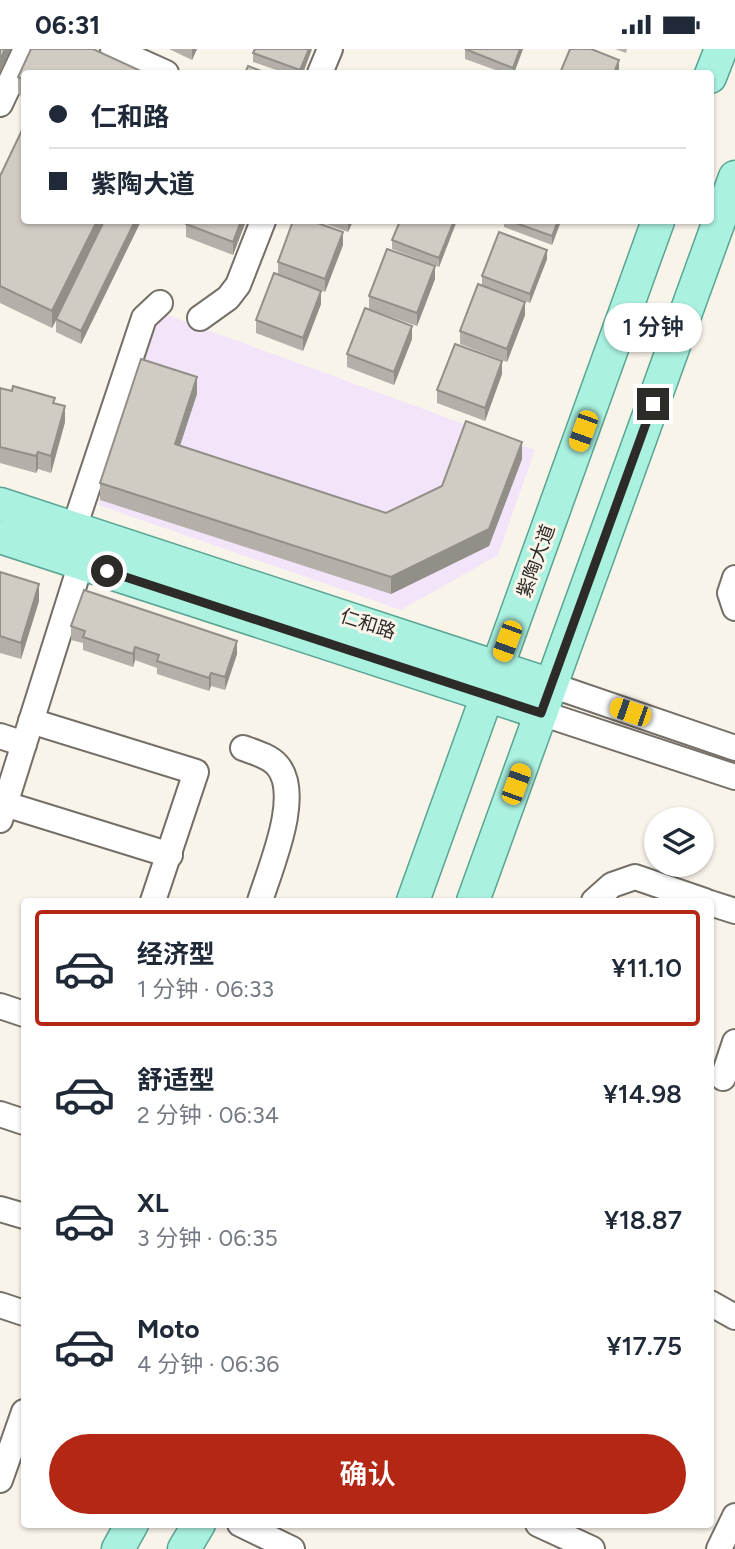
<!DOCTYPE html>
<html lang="zh">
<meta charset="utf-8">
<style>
:root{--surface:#fff;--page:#f6f6f7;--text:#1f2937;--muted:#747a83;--line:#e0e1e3;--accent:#b42714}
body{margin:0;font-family:Figtree,"Noto Sans SC",sans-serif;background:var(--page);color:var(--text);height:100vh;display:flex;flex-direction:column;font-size:26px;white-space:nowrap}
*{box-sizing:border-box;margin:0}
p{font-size:23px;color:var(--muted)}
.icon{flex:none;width:38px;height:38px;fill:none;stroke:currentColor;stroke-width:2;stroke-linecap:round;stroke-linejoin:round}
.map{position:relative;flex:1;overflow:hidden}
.panel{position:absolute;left:21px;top:849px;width:693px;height:630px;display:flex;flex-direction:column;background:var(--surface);border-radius:7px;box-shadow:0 2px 5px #0004}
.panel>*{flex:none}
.banner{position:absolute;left:21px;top:21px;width:693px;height:154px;border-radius:7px;box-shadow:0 2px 5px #0004;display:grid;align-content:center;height:154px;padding:0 28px;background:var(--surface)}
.controls{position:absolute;left:644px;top:758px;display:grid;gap:14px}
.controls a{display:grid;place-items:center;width:70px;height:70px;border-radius:50%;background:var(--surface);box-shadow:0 2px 5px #0004;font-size:35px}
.end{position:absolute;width:32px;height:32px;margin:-16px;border:9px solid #2d2b27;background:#fff;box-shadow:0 0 0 4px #fff}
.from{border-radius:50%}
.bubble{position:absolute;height:49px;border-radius:24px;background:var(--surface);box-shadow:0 2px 5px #0004;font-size:23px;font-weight:600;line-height:49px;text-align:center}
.car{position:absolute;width:21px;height:42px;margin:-21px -10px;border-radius:9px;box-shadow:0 0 5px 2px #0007;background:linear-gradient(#f5c518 24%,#345 0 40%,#f5c518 0 76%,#345 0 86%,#f5c518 0)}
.banner b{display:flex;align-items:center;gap:24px;height:66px;font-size:26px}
.banner b+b{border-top:2px solid var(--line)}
.banner i{width:18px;height:18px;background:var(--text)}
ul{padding:12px 0 0;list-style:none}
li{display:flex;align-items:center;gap:21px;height:116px;margin:0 14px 10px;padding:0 14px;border:4px solid transparent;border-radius:7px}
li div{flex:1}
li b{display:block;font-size:26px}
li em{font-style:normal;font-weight:600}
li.current{border-color:var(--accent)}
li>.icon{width:63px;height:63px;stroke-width:1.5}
.primary-button{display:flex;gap:14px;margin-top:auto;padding:14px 28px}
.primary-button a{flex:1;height:80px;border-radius:42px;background:var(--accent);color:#fff;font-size:28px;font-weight:600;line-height:80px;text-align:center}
.status{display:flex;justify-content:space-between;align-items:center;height:49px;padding:0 35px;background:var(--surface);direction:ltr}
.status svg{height:19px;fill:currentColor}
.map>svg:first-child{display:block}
.education{fill:#f2e5f9}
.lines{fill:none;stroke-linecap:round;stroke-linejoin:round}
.minor-casing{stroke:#746f67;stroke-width:28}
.major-casing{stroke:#5aa592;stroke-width:35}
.minor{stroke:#fff;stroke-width:24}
.major{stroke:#aaf1e0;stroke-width:32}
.wall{fill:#b4afa8}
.shaded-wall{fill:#928f88}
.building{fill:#d1ccc3;stroke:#928f88;stroke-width:2}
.route{stroke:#2d2b27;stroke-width:9}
.labels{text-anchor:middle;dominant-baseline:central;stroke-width:6;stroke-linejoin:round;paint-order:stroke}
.street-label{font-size:19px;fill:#2d2b27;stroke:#f9f4ea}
</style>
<div class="status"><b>06:31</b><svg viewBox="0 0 49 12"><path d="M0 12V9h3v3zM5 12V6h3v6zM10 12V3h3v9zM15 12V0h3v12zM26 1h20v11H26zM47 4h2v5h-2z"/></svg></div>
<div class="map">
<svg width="735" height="1500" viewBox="0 0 735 1500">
<rect width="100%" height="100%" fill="#f9f4ea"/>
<path class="education" d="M164 265 535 401 498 506 401 561 98 456 154 271Z"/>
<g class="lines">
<g class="minor-casing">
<g id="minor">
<path d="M113 0 166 24"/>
<path d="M320 24 330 0"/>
<path d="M0 55 26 0"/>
<path d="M200 269 228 249 238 236 263 172"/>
<path d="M74 479 144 269 160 254"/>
<path d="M735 529 730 544 735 559"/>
<path d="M551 636 735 699"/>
<path d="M541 664 735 728"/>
<path d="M31 672 196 723 153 852"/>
<path d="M0 687 24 695"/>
<path d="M243 699C254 703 269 707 277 716 303 745 270 819 260 852"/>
<path d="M5 755 170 806"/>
<path d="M0 771 81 514"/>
<path d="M594 852 612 836 635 828 705 852"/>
<path d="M710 854 735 862"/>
<path d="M0 957 24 965"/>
<path d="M723 1029 735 993"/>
<path d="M0 1065 24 1073"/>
<path d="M0 1160 24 1167"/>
<path d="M710 1254 735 1268"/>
<path d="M0 1256 24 1264"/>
<path d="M0 1431 24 1363"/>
<path d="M240 1475 292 1500"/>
<path d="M538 1475 592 1500"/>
<path d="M719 1500 735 1467"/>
</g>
</g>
<g class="major-casing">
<g id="major">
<path d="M710 28 721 0"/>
<path d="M0 455 551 636"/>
<path d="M0 488 541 664"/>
<path d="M413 852 658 172"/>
<path d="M473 852 735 128"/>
<path d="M118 1500 132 1475"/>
<path d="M184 1500 199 1475"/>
</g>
</g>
<use href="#minor" class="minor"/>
<use href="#major" class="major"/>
</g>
<g class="wall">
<path d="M169 0H197L192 11Z"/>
<path d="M312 0 303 24H285L253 13V4Z"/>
<path d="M465 0H523L514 24H504L465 10Z"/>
<path d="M615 0H627L626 4Z"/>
<path d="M24 24V48L18 45V28Z"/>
<path d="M0 127 24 172H141L81 295 56 283V272L52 279 0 254Z"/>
<path d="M187 172H246L233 206 186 188V175Z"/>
<path d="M318 172H353L348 183Z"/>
<path d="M456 172V174L439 218 392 200V191Z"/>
<path d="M504 172H561L552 196 504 178Z"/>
<path d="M343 196 325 243 278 226V213Z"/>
<path d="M547 210 530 254 482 236V227Z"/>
<path d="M435 230 417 277 369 260V247Z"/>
<path d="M321 255 303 302 256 284V271Z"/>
<path d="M525 266 507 313 460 295V282Z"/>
<path d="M412 290 394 336 347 318V305Z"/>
<path d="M502 325 485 372 437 354V341Z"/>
<path d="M0 339 55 354 65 373 51 424 38 420 36 424 0 414Z"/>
<path d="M197 345 179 397 386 464 522 410 489 497 391 545 100 451V434Z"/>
<path d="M0 523 39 552 21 610 0 604Z"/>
<path d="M71 577 237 605 225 641 211 637 209 642 157 625V619L135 611 133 618 83 601V594L71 591Z"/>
</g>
<g class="shaded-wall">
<path d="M5 0H11L0 24V11Z"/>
<path d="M192 0H197L192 11Z"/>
<path d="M309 0H312L303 24H300V21Z"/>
<path d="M520 0H523L514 24H513V19Z"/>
<path d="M619 11V20L618 24H614Z"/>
<path d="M97 172H105L52 279V262Z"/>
<path d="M135 172H141L81 295V282Z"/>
<path d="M241 172H246L233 206V193Z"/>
<path d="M349 172H353L348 183V174Z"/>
<path d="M454 172H456V174L439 218V209Z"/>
<path d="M558 172H561L552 196V187Z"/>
<path d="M343 183V196L325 243V230Z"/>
<path d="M547 201V210L530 254V245Z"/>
<path d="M435 217V230L417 277V264Z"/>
<path d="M321 242V255L303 302V289Z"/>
<path d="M525 253V266L507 313V300Z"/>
<path d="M412 277V290L394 336V323Z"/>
<path d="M502 312V325L485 372V359Z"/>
<path d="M197 328V345L175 412V395Z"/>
<path d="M65 357V373L51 424V407Z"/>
<path d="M522 393V410L489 497 391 545V528Z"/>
<path d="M38 403V420L36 424V407Z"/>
<path d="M39 535V552L21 610V594Z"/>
<path d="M237 592V605L225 641V628Z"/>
<path d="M135 598V611L133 618V605Z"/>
<path d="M211 624V637L209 642V629Z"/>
</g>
<g class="building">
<path d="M0 0H5L0 11Z"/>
<path d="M31 0H93L145 24H24V31L18 28Z"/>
<path d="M255 0H309L300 21 253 4Z"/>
<path d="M465 0H520L513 19Z"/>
<path d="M570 0H591L619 11 614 24H560Z"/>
<path d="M248 17 267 24H245Z"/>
<path d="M24 77V172H97L52 262 0 237V127Z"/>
<path d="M104 172H135L81 282 56 270Z"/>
<path d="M187 172H241L233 193 186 175Z"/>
<path d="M293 172H312L343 183 325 230 278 213Z"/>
<path d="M400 172H454L439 209 392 191Z"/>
<path d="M510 172H558L552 187Z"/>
<path d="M499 183 547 201 530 245 482 227Z"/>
<path d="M387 200 435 217 417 264 369 247Z"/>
<path d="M274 224 321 242 303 289 256 271Z"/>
<path d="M478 235 525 253 507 300 460 282Z"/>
<path d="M365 259 412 277 394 323 347 305Z"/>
<path d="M455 295 502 312 485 359 437 341Z"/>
<path d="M141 310 197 328 175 395 386 464 442 437 466 372 522 393 489 480 391 528 100 434Z"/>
<path d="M13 337 55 349 53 354 65 357 51 407 38 403 36 407 0 398V339L12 342Z"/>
<path d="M0 523 39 535 21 594 0 587Z"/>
<path d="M84 541 237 592 225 628 211 624 209 629 157 612 159 606 135 598 133 605 83 588 85 582 71 577Z"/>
</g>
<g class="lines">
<path class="route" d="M107 522 541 664 653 355"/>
</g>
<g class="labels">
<g class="street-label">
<text transform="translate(536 512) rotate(-70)">紫陶大道</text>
<text transform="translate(368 575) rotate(18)">仁和路</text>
</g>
</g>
</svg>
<div class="controls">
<a><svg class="icon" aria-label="layers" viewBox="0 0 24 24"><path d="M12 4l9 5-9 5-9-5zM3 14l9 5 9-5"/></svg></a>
</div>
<i class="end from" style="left:107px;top:522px"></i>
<i class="end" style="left:653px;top:355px"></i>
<div class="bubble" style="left:604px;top:254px;width:98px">1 分钟</div>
<i class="car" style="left:583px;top:382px;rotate:200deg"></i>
<i class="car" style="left:507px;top:592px;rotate:200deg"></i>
<i class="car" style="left:630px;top:663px;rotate:289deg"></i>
<i class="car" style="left:516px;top:735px;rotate:20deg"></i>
<div class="banner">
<b><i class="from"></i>仁和路</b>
<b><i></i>紫陶大道</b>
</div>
<section class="panel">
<ul>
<li class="current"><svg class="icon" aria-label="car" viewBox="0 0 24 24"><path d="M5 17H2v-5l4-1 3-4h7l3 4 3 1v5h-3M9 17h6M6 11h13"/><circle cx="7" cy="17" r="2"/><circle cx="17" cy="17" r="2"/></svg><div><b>经济型</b><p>1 分钟 · 06:33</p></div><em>¥11.10</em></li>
<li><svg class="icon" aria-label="car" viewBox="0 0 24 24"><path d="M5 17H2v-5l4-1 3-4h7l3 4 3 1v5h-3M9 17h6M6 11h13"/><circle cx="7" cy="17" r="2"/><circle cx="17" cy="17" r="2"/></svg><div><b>舒适型</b><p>2 分钟 · 06:34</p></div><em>¥14.98</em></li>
<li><svg class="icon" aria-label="car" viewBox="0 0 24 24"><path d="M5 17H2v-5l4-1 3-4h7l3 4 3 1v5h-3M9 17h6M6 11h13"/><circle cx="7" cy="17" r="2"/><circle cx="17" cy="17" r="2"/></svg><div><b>XL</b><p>3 分钟 · 06:35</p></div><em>¥18.87</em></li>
<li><svg class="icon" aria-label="car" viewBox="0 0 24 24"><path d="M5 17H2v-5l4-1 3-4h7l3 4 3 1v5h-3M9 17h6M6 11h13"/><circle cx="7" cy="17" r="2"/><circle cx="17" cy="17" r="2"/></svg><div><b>Moto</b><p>4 分钟 · 06:36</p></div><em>¥17.75</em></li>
</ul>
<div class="primary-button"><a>确认</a></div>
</section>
</div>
